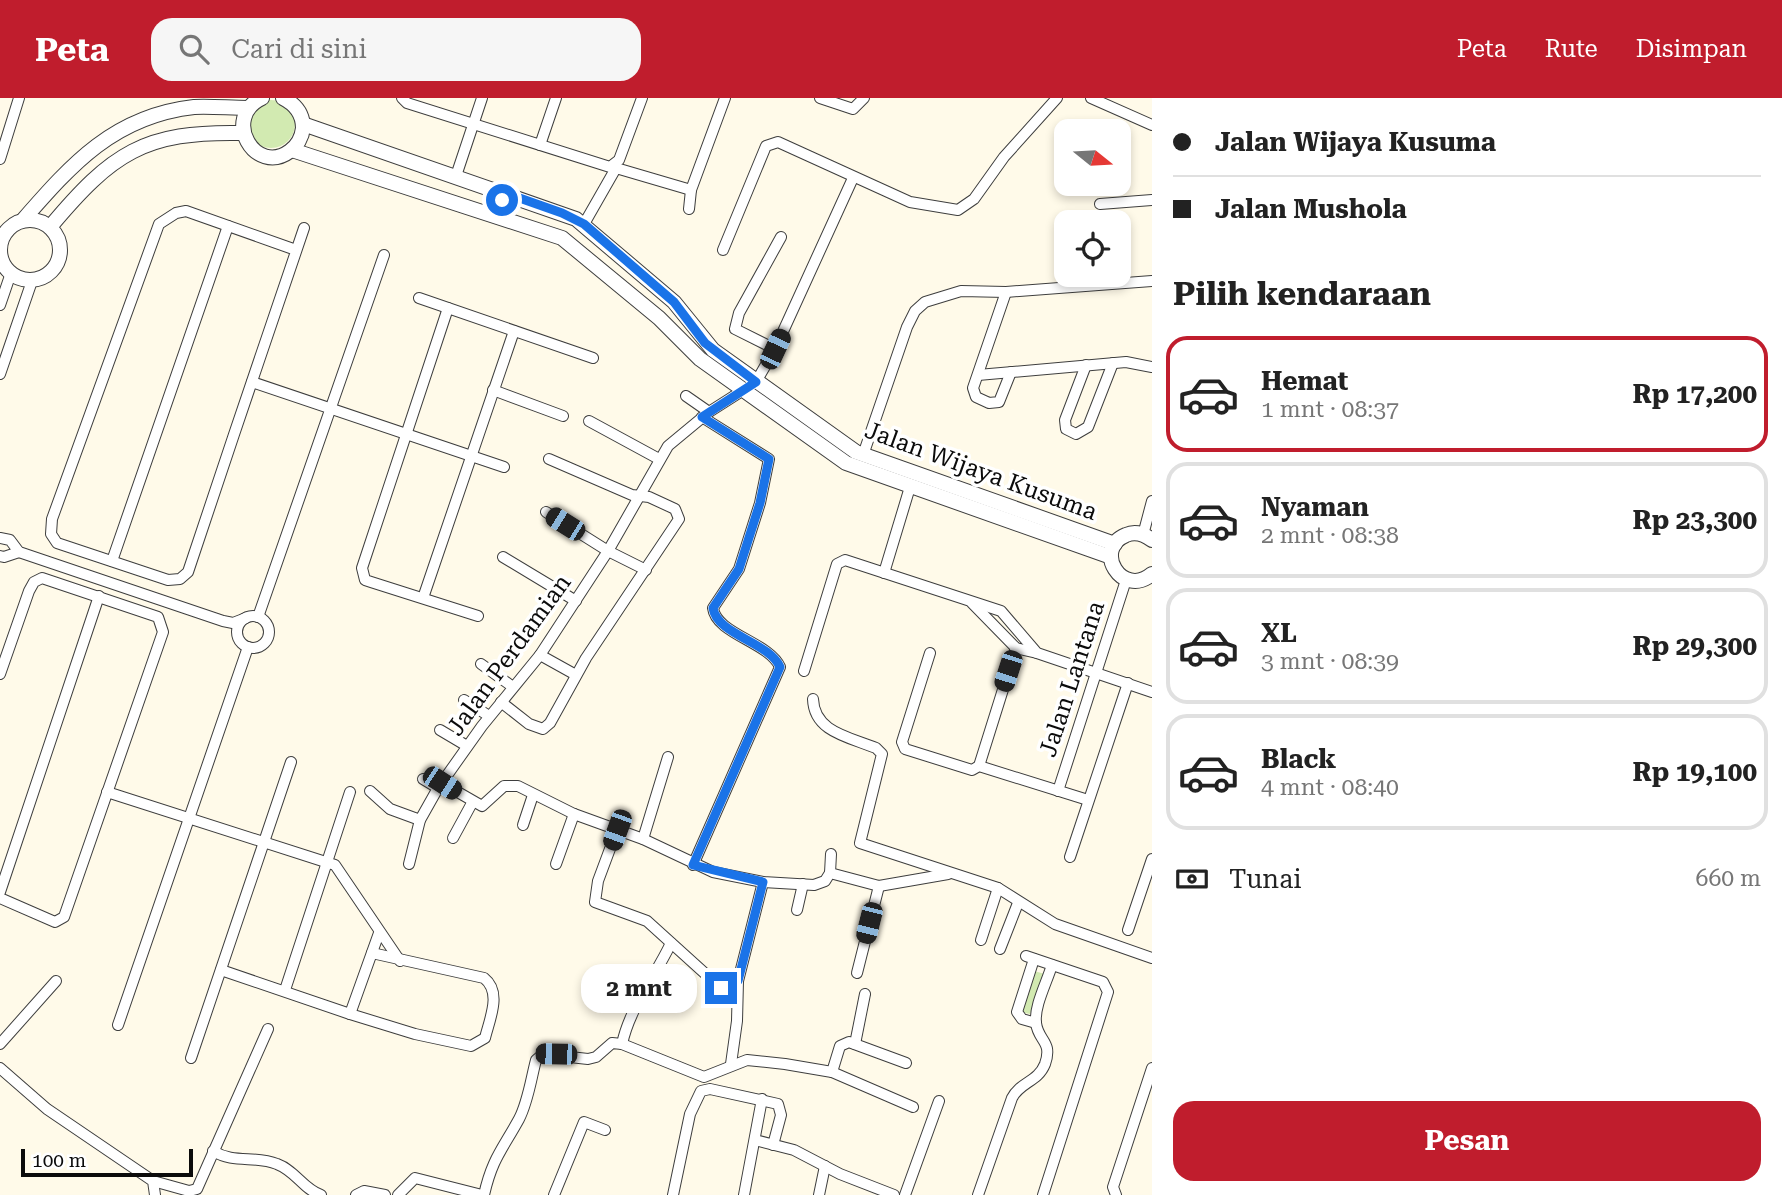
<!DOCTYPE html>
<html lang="id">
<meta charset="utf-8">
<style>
:root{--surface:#fff;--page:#f6f6f6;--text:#222;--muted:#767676;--line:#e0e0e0;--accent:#c01d2d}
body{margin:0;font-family:"Roboto Serif",serif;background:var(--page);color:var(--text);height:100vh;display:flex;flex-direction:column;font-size:26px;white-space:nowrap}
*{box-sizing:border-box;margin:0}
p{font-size:23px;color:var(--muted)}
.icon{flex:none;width:38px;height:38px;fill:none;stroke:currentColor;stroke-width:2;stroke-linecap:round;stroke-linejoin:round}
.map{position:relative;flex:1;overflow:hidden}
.details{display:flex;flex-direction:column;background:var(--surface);width:630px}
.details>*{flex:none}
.top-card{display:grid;align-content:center;height:154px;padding:0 21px;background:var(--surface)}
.needle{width:46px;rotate:108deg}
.controls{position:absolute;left:1054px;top:21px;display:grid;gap:14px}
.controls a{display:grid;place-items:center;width:77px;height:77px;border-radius:14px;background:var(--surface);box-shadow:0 4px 10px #0003;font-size:35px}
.scale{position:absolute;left:21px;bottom:18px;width:172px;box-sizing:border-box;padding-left:7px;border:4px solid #0b0b0b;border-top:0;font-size:19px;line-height:24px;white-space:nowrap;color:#0b0b0b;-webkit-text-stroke:5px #fff;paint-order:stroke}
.end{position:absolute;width:32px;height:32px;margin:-16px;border:9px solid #1a73e8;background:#fff;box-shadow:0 0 0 4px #fff}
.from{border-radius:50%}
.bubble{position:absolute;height:49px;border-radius:21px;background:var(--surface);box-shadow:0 4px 10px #0003;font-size:23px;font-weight:700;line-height:49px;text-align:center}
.car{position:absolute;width:21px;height:42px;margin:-21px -10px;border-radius:9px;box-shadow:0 0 5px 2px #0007;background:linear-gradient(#222 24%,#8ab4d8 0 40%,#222 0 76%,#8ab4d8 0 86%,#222 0)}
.top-card b{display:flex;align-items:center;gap:24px;height:66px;font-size:26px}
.top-card b+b{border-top:2px solid var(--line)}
.top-card i{width:18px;height:18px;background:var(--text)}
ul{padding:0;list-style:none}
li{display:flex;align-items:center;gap:21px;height:116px;margin:0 14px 10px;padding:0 7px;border:4px solid var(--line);border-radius:21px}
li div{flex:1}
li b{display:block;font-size:26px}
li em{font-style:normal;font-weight:700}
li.current{border-color:var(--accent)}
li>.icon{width:63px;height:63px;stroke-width:1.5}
h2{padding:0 21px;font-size:32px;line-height:84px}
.pay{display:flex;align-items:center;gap:18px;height:77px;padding:0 21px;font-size:26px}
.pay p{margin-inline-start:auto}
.button{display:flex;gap:14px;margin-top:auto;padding:14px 21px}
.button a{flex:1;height:80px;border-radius:21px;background:var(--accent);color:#fff;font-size:28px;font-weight:700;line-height:80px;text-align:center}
header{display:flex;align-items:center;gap:42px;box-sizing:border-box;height:98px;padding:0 35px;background:var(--accent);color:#fff}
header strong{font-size:33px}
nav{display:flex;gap:38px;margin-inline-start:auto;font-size:24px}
.search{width:490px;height:63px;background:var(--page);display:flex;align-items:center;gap:18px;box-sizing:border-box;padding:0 24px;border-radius:21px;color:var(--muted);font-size:26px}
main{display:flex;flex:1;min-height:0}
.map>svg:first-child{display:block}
.green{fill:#d2eab1}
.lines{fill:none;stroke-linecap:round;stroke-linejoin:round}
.minor-casing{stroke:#3e3e3e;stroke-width:12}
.tertiary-casing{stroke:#3e3e3e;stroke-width:16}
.minor{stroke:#fff;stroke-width:10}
.tertiary{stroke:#fff;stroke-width:14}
.route{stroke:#1a73e8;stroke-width:9}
.labels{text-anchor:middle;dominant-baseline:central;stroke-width:7;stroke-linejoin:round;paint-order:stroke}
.street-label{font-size:24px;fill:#0b0b0b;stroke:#fff}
</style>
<header>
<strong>Peta</strong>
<div class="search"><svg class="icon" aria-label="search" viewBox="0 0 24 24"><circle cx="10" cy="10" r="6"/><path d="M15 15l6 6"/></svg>Cari di sini</div>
<nav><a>Peta</a><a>Rute</a><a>Disimpan</a></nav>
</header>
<main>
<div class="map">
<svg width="1152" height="1097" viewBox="0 0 1152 1097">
<rect width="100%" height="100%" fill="#fffae9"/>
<g class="green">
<circle cx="271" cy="26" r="24"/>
<path d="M1034 873 1045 876 1030 916 1020 914Z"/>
</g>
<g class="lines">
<g class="minor-casing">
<g id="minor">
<path d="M402 0 407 5 610 69 619 62 642 0"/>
<path d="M820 0 853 11 864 0"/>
<path d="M1091 0 1152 27"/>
<path d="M540 47 556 0"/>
<path d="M0 61 19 0"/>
<path d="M456 78 482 0"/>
<path d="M1100 106 1152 102"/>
<path d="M689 111 691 92 725 0"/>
<path d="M584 126 616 70 691 92"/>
<path d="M296 152 186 113 176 115 159 126 52 421 51 436 57 445 168 482 180 481 188 474C226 359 265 245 304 130"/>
<path d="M723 152 766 48 778 44 910 104 958 112 974 101 1004 59 1057 0"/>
<path d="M1006 194 973 290 976 299 989 305 999 304 1011 274"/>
<path d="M419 200 593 260"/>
<path d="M0 207 11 175"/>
<path d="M448 210 362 470 365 482 371 484 478 518"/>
<path d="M775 251 735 231 739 215 781 139"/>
<path d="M1086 267 1065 322 1066 331 1076 336 1088 329 1113 265"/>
<path d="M0 276 32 183"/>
<path d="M978 277 1126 264 1152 269"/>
<path d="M252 284 504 369"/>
<path d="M493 292 563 318"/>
<path d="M686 298 709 314"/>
<path d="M589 323 659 361"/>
<path d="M863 357 907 229 915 213 925 204 961 193 1006 194 1152 183"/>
<path d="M546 414 608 453 646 472"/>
<path d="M1143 437 1152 403"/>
<path d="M0 440 10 442 19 454 223 523 233 525 246 520"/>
<path d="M0 458 4 459 19 454"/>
<path d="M503 459 576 503"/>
<path d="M112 463 228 128"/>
<path d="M884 475 910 389"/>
<path d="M423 500 514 233"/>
<path d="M972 505 1016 550 1037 555"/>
<circle cx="253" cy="534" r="16"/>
<path d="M258 519 384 157"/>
<path d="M930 555 902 644 905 651 972 672 979 668 1088 702"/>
<path d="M540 557 576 577"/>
<path d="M481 566 513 589"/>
<path d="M804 573 837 466 845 462 1001 513 1037 555 1152 594"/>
<path d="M0 576 29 493 34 484 42 480 158 519 163 534 64 819 55 824 0 800"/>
<path d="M813 601C814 634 849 639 876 650L882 656 860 745 998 790 1055 826 1152 860"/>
<path d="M464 602 489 618"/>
<path d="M501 604 529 626 543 631 550 625 586 560 679 421 675 411 649 399 632 397 549 361"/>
<path d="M440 632 467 648"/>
<path d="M979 668 1016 550"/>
<path d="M423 681 438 690"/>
<path d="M442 685 482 708 504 688H518L574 716 643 741 713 774 763 784 814 787 825 783 830 775 879 788 948 776"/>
<path d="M370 693 390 711 420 722"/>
<path d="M1058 693 1126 482"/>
<path d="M107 694 335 767 400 863"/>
<path d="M523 727 533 697"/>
<path d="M617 732 598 783 595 804 647 823 721 890 728 891 738 883 763 784"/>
<path d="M453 740 472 705"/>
<path d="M643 741 668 659"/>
<path d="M1070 759 1128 585"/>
<path d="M409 766 420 722 438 690 482 628 540 557 608 453 668 348 709 314 756 284 775 251 853 80"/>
<path d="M556 766 574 716"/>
<path d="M693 767 780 569C769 544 716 536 713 510L739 471 760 405 769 361 702 319"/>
<path d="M830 775 831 756"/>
<path d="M0 794 99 498"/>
<path d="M797 812 803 786"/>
<path d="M1128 832 1152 761"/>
<path d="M981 842 998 790"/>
<path d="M1000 851 1018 805"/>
<path d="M1026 858 1103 884 1108 894 1043 1097"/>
<path d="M1034 861 1017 914 1022 921 1036 925"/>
<path d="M221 872 350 916 415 936 471 948 485 940C490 920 502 894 484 880L372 855"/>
<path d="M857 875 879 788"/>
<path d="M285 892 350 694"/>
<path d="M350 916 379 835"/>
<path d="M118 927 248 549"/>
<path d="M0 946 56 883"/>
<path d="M622 946C630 909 655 879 671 845"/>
<path d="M855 946 865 896"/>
<path d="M191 960 291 664"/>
<path d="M731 966 737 923 738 883"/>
<path d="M0 970 47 1011 153 1083 155 1097"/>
<path d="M832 974 840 948 849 944 906 965"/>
<path d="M755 1042 794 1052 840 1076 894 1097"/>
<path d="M213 1053C234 1066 255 1057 277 1066 296 1073 303 1091 321 1097"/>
<path d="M153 1083 189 1093 197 1091 268 931"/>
<path d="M356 1097 364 1093 385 1097"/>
<path d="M398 1097 415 1080 482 1097"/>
<path d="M484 1097C492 1061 502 1052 519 1021 528 1004 531 981 536 962L543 956 588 961 596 959 612 945 622 946 704 979 747 962 785 966 832 974 913 1009"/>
<path d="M554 1097 584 1024 605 1032"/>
<path d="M673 1097 690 1016 701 993 710 991 778 1006 781 1017 773 1047"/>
<path d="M744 1097 762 1001"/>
<path d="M819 1097 825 1068"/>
<path d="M905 1097 939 1003"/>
<path d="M978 1097 1012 1000C1020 984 1038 984 1045 966 1053 943 1038 943 1036 925 1034 908 1047 884 1052 867"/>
<path d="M1116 1097 1113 1089 1152 970"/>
</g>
</g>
<g class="tertiary-casing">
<g id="tertiary">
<path d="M262 0C221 19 255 79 290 53 297 48 302 39 303 30 303 16 295 6 283 0"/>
<path d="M303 26 576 121 674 204 713 252 856 354 1115 446"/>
<path d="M292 52 562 140 659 220 700 261 846 365 1111 459"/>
<circle cx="30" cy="152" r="30"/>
<path d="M23 122C72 66 114 18 194 9 211 8 230 10 248 10"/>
<path d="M50 129C112 55 144 33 242 35"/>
<path d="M1152 442C1144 436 1135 433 1126 437 1092 451 1122 501 1152 476"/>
</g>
</g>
<use href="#minor" class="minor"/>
<use href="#tertiary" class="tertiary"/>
</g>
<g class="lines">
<path class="route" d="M502 102 511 97 562 115 584 126 674 204 705 245 756 284 702 319 769 361 760 405 739 471 713 510C717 537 769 544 780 569L693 767 763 784 738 883 728 891 721 890"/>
</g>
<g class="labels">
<g class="street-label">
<text transform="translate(981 373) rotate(20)">Jalan Wijaya Kusuma</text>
<text transform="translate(509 557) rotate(-54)">Jalan Perdamian</text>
<text transform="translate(1072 581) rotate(-72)">Jalan Lantana</text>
</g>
</g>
</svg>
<div class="controls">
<a><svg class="needle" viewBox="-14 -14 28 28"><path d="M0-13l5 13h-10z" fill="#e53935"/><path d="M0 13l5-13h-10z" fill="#767676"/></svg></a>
<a><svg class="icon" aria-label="locate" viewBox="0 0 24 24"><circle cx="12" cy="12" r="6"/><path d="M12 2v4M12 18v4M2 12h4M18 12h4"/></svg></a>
</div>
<div class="scale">100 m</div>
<i class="end from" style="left:502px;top:102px"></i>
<i class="end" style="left:721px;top:890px"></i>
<div class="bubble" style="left:581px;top:866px;width:116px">2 mnt</div>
<i class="car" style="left:775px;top:251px;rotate:25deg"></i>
<i class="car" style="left:565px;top:426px;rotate:302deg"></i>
<i class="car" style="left:1008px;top:573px;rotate:198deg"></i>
<i class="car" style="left:442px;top:685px;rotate:123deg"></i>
<i class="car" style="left:617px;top:732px;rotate:200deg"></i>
<i class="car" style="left:869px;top:825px;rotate:194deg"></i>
<i class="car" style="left:556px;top:956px;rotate:271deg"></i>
</div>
<section class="details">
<div class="top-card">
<b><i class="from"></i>Jalan Wijaya Kusuma</b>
<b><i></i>Jalan Mushola</b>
</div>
<h2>Pilih kendaraan</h2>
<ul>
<li class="current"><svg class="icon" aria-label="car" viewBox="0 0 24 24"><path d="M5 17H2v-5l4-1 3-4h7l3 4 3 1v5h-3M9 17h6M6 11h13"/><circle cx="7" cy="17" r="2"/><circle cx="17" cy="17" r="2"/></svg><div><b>Hemat</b><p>1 mnt · 08:37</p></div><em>Rp 17,200</em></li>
<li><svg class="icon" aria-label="car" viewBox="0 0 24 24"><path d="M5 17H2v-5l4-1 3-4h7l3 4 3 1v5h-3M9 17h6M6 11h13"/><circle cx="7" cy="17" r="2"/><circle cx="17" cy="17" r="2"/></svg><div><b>Nyaman</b><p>2 mnt · 08:38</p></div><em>Rp 23,300</em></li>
<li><svg class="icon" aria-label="car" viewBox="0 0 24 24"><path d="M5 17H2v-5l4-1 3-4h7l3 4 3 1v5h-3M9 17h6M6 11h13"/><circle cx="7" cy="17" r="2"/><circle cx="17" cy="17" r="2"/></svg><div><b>XL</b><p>3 mnt · 08:39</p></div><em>Rp 29,300</em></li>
<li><svg class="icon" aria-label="car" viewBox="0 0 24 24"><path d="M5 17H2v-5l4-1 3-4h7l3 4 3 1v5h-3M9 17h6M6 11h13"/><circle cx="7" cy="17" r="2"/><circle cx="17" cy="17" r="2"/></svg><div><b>Black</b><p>4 mnt · 08:40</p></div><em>Rp 19,100</em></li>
</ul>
<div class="pay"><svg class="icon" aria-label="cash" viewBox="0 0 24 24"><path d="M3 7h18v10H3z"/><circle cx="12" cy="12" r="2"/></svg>Tunai<p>660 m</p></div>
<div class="button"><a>Pesan</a></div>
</section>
</main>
